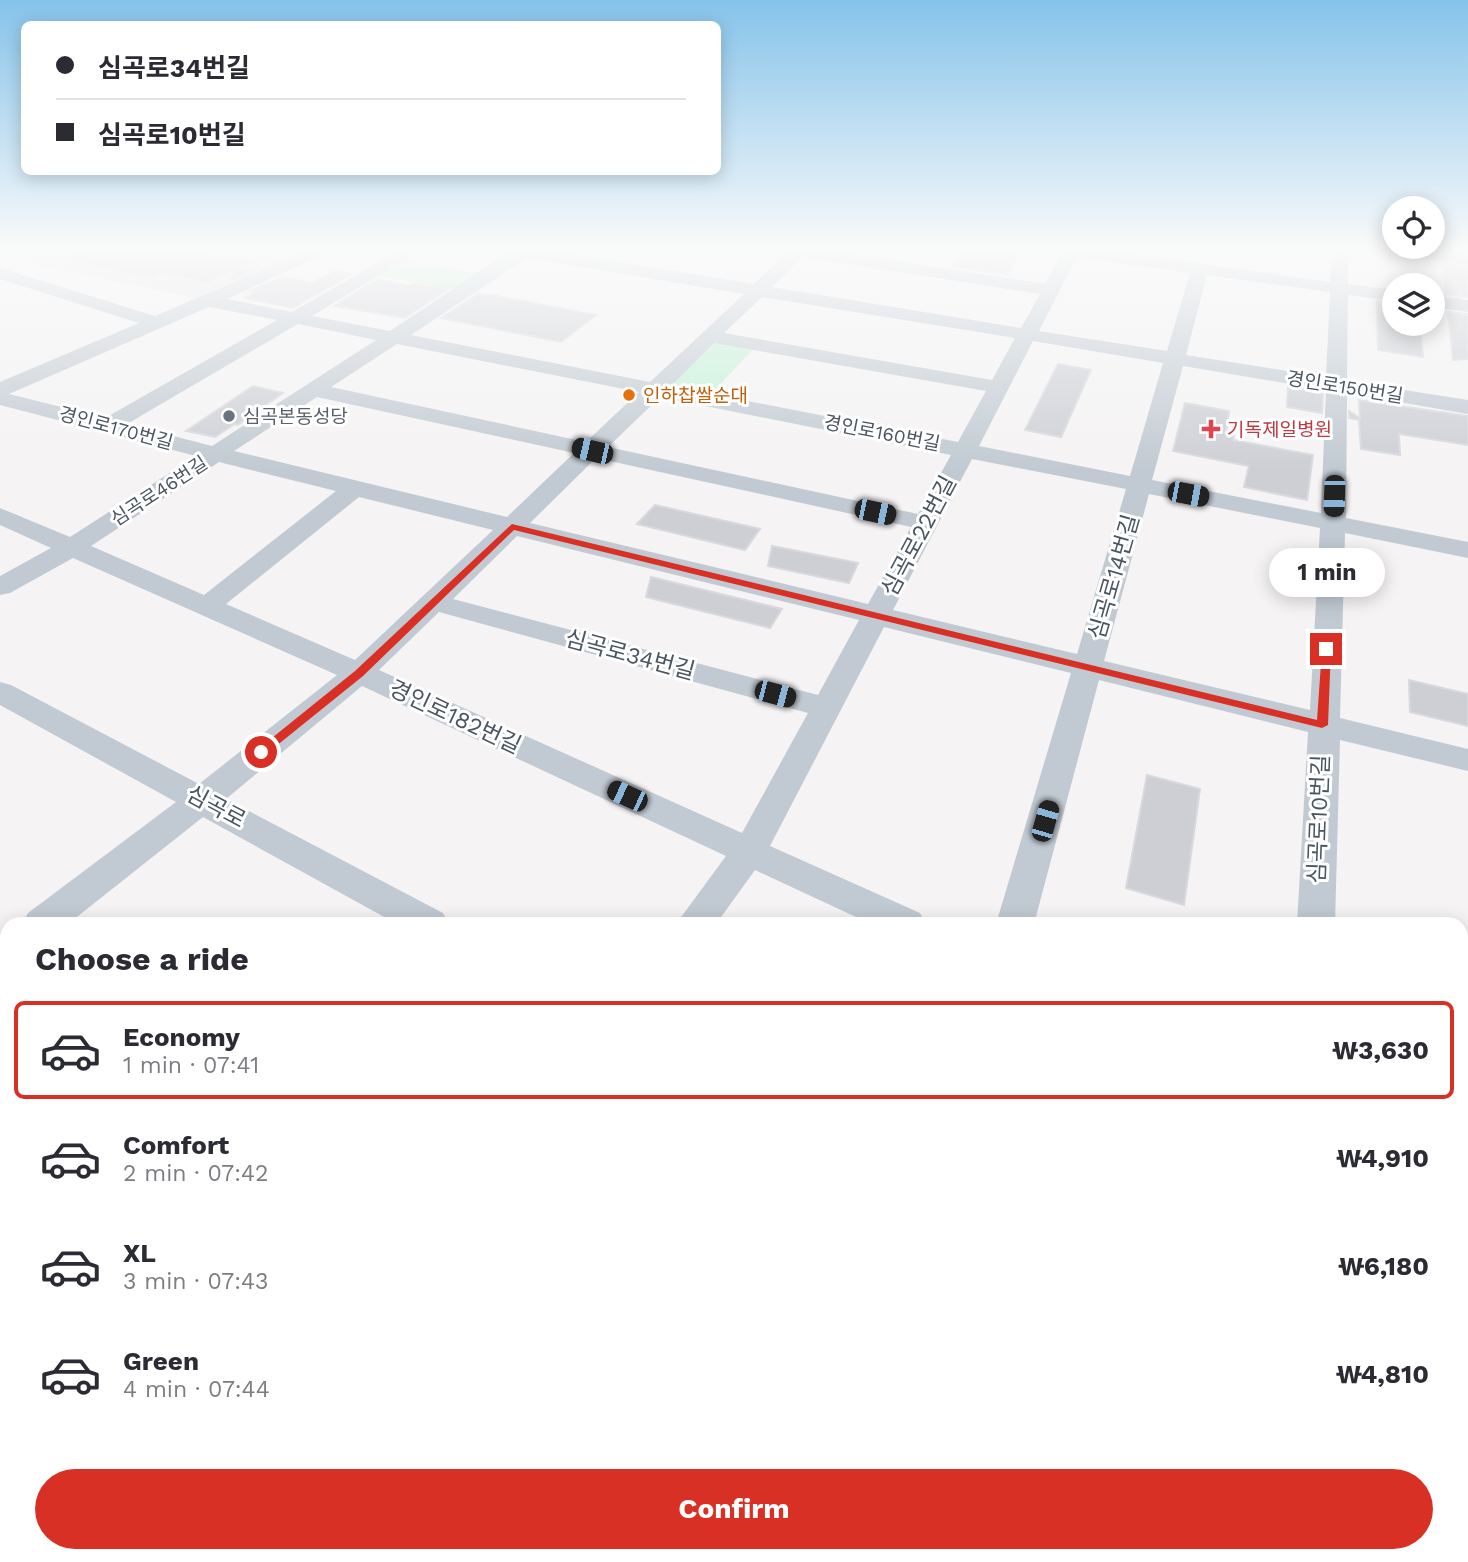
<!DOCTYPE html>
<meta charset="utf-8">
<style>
:root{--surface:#fff;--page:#f2f2f3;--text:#2b2b33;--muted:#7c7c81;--line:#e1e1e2;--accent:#d93025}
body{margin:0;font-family:"Work Sans","Noto Sans KR",sans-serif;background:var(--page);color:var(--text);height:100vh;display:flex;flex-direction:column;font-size:26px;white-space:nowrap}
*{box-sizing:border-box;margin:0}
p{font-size:23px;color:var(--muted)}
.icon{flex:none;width:38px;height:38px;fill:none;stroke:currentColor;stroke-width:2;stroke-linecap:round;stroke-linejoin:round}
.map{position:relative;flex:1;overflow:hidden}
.drawer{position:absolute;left:0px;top:917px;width:1468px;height:646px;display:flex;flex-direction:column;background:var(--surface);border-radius:21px 21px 0 0;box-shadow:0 4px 18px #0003}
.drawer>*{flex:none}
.guide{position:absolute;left:21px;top:21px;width:700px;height:154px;border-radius:10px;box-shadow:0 4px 18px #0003;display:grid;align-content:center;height:154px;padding:0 35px;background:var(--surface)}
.controls{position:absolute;left:1382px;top:196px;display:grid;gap:14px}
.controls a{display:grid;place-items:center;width:63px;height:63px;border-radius:50%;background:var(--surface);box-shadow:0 4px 18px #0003;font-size:35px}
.end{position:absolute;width:32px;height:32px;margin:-16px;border:9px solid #d93025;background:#fff;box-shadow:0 0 0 4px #fff}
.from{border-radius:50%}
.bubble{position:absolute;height:49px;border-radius:24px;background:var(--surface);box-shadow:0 4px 18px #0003;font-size:23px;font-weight:700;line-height:49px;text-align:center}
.car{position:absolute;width:21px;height:42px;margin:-21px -10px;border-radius:9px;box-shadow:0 0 5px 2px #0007;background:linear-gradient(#222 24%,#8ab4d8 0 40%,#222 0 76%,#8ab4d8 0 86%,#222 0)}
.guide b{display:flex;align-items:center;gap:24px;height:66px;font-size:26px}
.guide b+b{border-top:2px solid var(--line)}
.guide i{width:18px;height:18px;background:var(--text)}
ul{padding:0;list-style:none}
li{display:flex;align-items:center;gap:21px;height:98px;margin:0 14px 10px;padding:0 21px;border:4px solid transparent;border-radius:10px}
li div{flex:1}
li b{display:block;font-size:26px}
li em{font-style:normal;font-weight:700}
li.active{border-color:var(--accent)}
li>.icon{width:63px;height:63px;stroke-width:1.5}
h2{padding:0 35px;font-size:32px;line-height:84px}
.button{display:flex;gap:14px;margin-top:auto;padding:14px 35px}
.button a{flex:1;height:80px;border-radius:42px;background:var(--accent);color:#fff;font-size:28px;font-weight:700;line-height:80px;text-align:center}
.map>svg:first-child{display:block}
.education{fill:#e6e4e5}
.green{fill:#c3f1d5}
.building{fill:#cdcfd5;stroke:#d7d9de;stroke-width:2}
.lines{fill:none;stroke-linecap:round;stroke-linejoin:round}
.minor{fill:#c1cad2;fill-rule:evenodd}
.route{fill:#d93025}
.food-dot{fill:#e8710a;stroke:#fff;stroke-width:2.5}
.worship-dot{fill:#6b7280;stroke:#fff;stroke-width:2.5}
.health-dot{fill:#e0444e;stroke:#fff;stroke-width:2.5}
.labels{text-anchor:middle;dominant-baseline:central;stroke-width:6;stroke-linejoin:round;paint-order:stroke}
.far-street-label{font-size:19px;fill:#4a5661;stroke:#fff}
.far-food-label{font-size:19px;fill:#c56008;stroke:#fff;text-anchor:start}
.far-worship-label{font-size:19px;fill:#5b616d;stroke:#fff;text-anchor:start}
.far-health-label{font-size:19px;fill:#be3a42;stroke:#fff;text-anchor:start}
.street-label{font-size:23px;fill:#4a5661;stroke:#fff}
</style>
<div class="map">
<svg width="1468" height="1562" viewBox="0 0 1468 1562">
<rect width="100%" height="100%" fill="#f5f3f3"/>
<path class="education" d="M6 251H307L196 298 41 266Z"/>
<g class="green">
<path d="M404 260 483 274 457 290 378 276Z"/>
<path d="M714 339 756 346 711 394 665 385Z"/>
</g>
<g class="building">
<path d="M74 251H208L206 253 252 261 239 268 254 271 232 280 234 270 209 282 163 273 152 278 73 262Z"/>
<path d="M963 251H993L1019 255 1007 275 952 267Z"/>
<path d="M1443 264 1468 267V297L1446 294Z"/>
<path d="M335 271 352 274 293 308 245 298 255 292 250 291 282 277 312 283Z"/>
<path d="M377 279 411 286 415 284 448 289 405 318 334 306Z"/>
<path d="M478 294 492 295 596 315 561 342 441 318Z"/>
<path d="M1377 301 1395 304V324H1420L1423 357 1378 350Z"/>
<path d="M1448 312 1468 314V359L1453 360Z"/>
<path d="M1058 364 1091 370 1061 437 1025 430Z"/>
<path d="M253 386 283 393 238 425 235 424 215 437 186 431Z"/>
<path d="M1288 386 1323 394 1322 413 1287 407Z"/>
<path d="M1359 400 1468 416V445L1399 434 1400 455 1361 449 1359 420 1349 418V411L1360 418Z"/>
<path d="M1185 403 1229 411 1226 432 1234 434 1233 440 1313 455 1307 500 1244 487 1249 466 1173 451Z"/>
<path d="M655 505 760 529 745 550 637 524Z"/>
<path d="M772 546 858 563 849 583 768 566Z"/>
<path d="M651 577 782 609 770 628 646 597Z"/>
<path d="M1409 680 1468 694V726L1410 712Z"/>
<path d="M1147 775 1200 789 1184 905 1126 888Z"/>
</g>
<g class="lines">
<g class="minor">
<path d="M307 251H331L227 299 292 312 398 251H419L312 316 390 331 510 251H552L754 284 788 251H833L1045 284 1063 251H1111L1330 282 1332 251H1348V284L1395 290V301L1348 295 1347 381 1468 400V414L1347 393 1346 518 1468 542V558L1345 533 1340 718 1468 749V771L1340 740 1335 924H1297L1308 732 1099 680 1034 924H996L1071 673 884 627 770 846 920 913 926 924H871L755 870 716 924H676L726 856 362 686 226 799 443 913 449 924H397L203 817 68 924H22L28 913 176 802 0 705V682L11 685 199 784 337 675 73 558 10 593 0 595V576L51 548 0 525V508L70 537 196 456 0 405V382L139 323 0 279V268L155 316ZM802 257 1040 294 1021 328 772 287ZM1077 257 1190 273 1167 351 1039 331ZM527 258 744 294 650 382 411 335ZM1207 275 1330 292 1326 377 1186 355ZM762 297 1015 338 992 380 724 333ZM209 307 277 320 105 418 9 394ZM298 324 376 340 212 446 127 424ZM1033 341 1163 363 1130 476 979 446ZM714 343 986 391 958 442 671 386ZM397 344 639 392 586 442 331 387ZM1183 366 1326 390 1321 513 1152 480ZM317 397 574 453 507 517 234 451ZM660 397 951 455 918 514 608 447ZM596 458 911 527 868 604 530 523ZM972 459 1126 489 1077 654 893 610ZM219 462 336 491 204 595 91 546ZM1149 494 1320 528 1310 710 1104 661ZM359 497 493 530 355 660 226 604ZM517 536 859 620 818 695 453 599ZM439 612 808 713 742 833 379 670Z"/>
<path d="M1394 251H1443L1468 255V265L1402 256Z"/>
<path d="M1433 295 1468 300V312L1433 307Z"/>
<path d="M7 934V969L0 971V936Z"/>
<path d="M0 1007 7 1010V1048L0 1046Z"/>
<path d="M1461 1149 1468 1152V1196L1461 1193Z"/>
<path d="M7 1259V1312L0 1314V1262Z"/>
<path d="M1461 1438 1468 1441V1495L1461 1492Z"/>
<path d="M178 1556H238L235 1562H175Z"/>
<path d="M707 1556H771L774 1562H710Z"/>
<path d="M1182 1556H1239L1237 1562H1179Z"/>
</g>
</g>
<linearGradient id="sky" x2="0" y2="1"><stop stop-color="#85c3ea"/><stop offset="0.53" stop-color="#fafafa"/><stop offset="1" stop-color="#fafafa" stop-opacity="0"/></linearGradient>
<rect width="1468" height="470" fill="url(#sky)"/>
<path class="route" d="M512 524 1317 720 1322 649 1326 646 1331 649 1328 725 1322 728 514 530 363 676 265 755H257V750L355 671Z"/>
<circle class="food-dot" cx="629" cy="395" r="7"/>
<circle class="worship-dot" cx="229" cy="416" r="7"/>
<path class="health-dot" d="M1207.5 418.5h7v7h7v7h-7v7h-7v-7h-7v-7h7z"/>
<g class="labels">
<g class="far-street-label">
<text transform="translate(1345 387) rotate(9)">경인로150번길</text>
<text transform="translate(116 428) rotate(15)">경인로170번길</text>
<text transform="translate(882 433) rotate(11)">경인로160번길</text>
<text transform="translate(159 491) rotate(-33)">심곡로46번길</text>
</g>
<g class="far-food-label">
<text x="643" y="395">인하찹쌀순대</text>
</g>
<g class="far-worship-label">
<text x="243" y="416">심곡본동성당</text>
</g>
<g class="far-health-label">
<text x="1227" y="429">기독제일병원</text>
</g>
<g class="street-label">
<text transform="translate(919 536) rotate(-62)">심곡로22번길</text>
<text transform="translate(1114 577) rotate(-74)">심곡로14번길</text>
<text transform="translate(630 655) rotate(15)">심곡로34번길</text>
<text transform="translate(455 717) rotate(25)">경인로182번길</text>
<text transform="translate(216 807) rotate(28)">심곡로</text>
<text transform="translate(1319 819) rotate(-88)">심곡로10번길</text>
</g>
</g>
</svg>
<div class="controls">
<a><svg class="icon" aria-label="locate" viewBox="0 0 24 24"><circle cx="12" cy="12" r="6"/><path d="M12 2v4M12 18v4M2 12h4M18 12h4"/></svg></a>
<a><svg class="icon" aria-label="layers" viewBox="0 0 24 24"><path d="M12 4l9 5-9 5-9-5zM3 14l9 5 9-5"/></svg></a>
</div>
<i class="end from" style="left:261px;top:752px"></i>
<i class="end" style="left:1326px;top:649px"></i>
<div class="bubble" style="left:1269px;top:548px;width:116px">1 min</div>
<i class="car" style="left:592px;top:451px;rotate:283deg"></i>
<i class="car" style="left:1188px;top:494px;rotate:101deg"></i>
<i class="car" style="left:1334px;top:496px;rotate:182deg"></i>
<i class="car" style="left:875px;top:512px;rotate:102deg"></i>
<i class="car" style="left:775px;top:694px;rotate:105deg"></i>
<i class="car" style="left:627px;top:796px;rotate:295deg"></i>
<i class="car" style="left:1045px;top:821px;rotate:16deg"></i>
<div class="guide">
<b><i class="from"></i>심곡로34번길</b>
<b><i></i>심곡로10번길</b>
</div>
<section class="drawer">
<h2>Choose a ride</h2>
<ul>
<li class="active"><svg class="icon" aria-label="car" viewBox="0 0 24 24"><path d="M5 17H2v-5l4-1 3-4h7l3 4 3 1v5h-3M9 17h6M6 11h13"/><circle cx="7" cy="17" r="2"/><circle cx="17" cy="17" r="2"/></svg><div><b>Economy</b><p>1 min · 07:41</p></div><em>₩3,630</em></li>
<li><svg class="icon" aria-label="car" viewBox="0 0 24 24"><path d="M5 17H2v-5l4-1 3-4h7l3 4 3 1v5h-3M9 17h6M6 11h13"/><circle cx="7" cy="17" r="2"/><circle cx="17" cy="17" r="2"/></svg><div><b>Comfort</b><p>2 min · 07:42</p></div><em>₩4,910</em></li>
<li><svg class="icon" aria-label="car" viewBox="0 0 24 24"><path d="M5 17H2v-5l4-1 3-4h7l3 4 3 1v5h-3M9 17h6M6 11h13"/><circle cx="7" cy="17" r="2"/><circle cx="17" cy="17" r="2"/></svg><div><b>XL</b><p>3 min · 07:43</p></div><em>₩6,180</em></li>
<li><svg class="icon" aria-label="car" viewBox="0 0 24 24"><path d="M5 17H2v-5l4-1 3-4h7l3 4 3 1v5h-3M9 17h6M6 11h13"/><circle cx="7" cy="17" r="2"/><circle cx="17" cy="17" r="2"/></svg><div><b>Green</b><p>4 min · 07:44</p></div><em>₩4,810</em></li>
</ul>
<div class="button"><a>Confirm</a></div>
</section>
</div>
